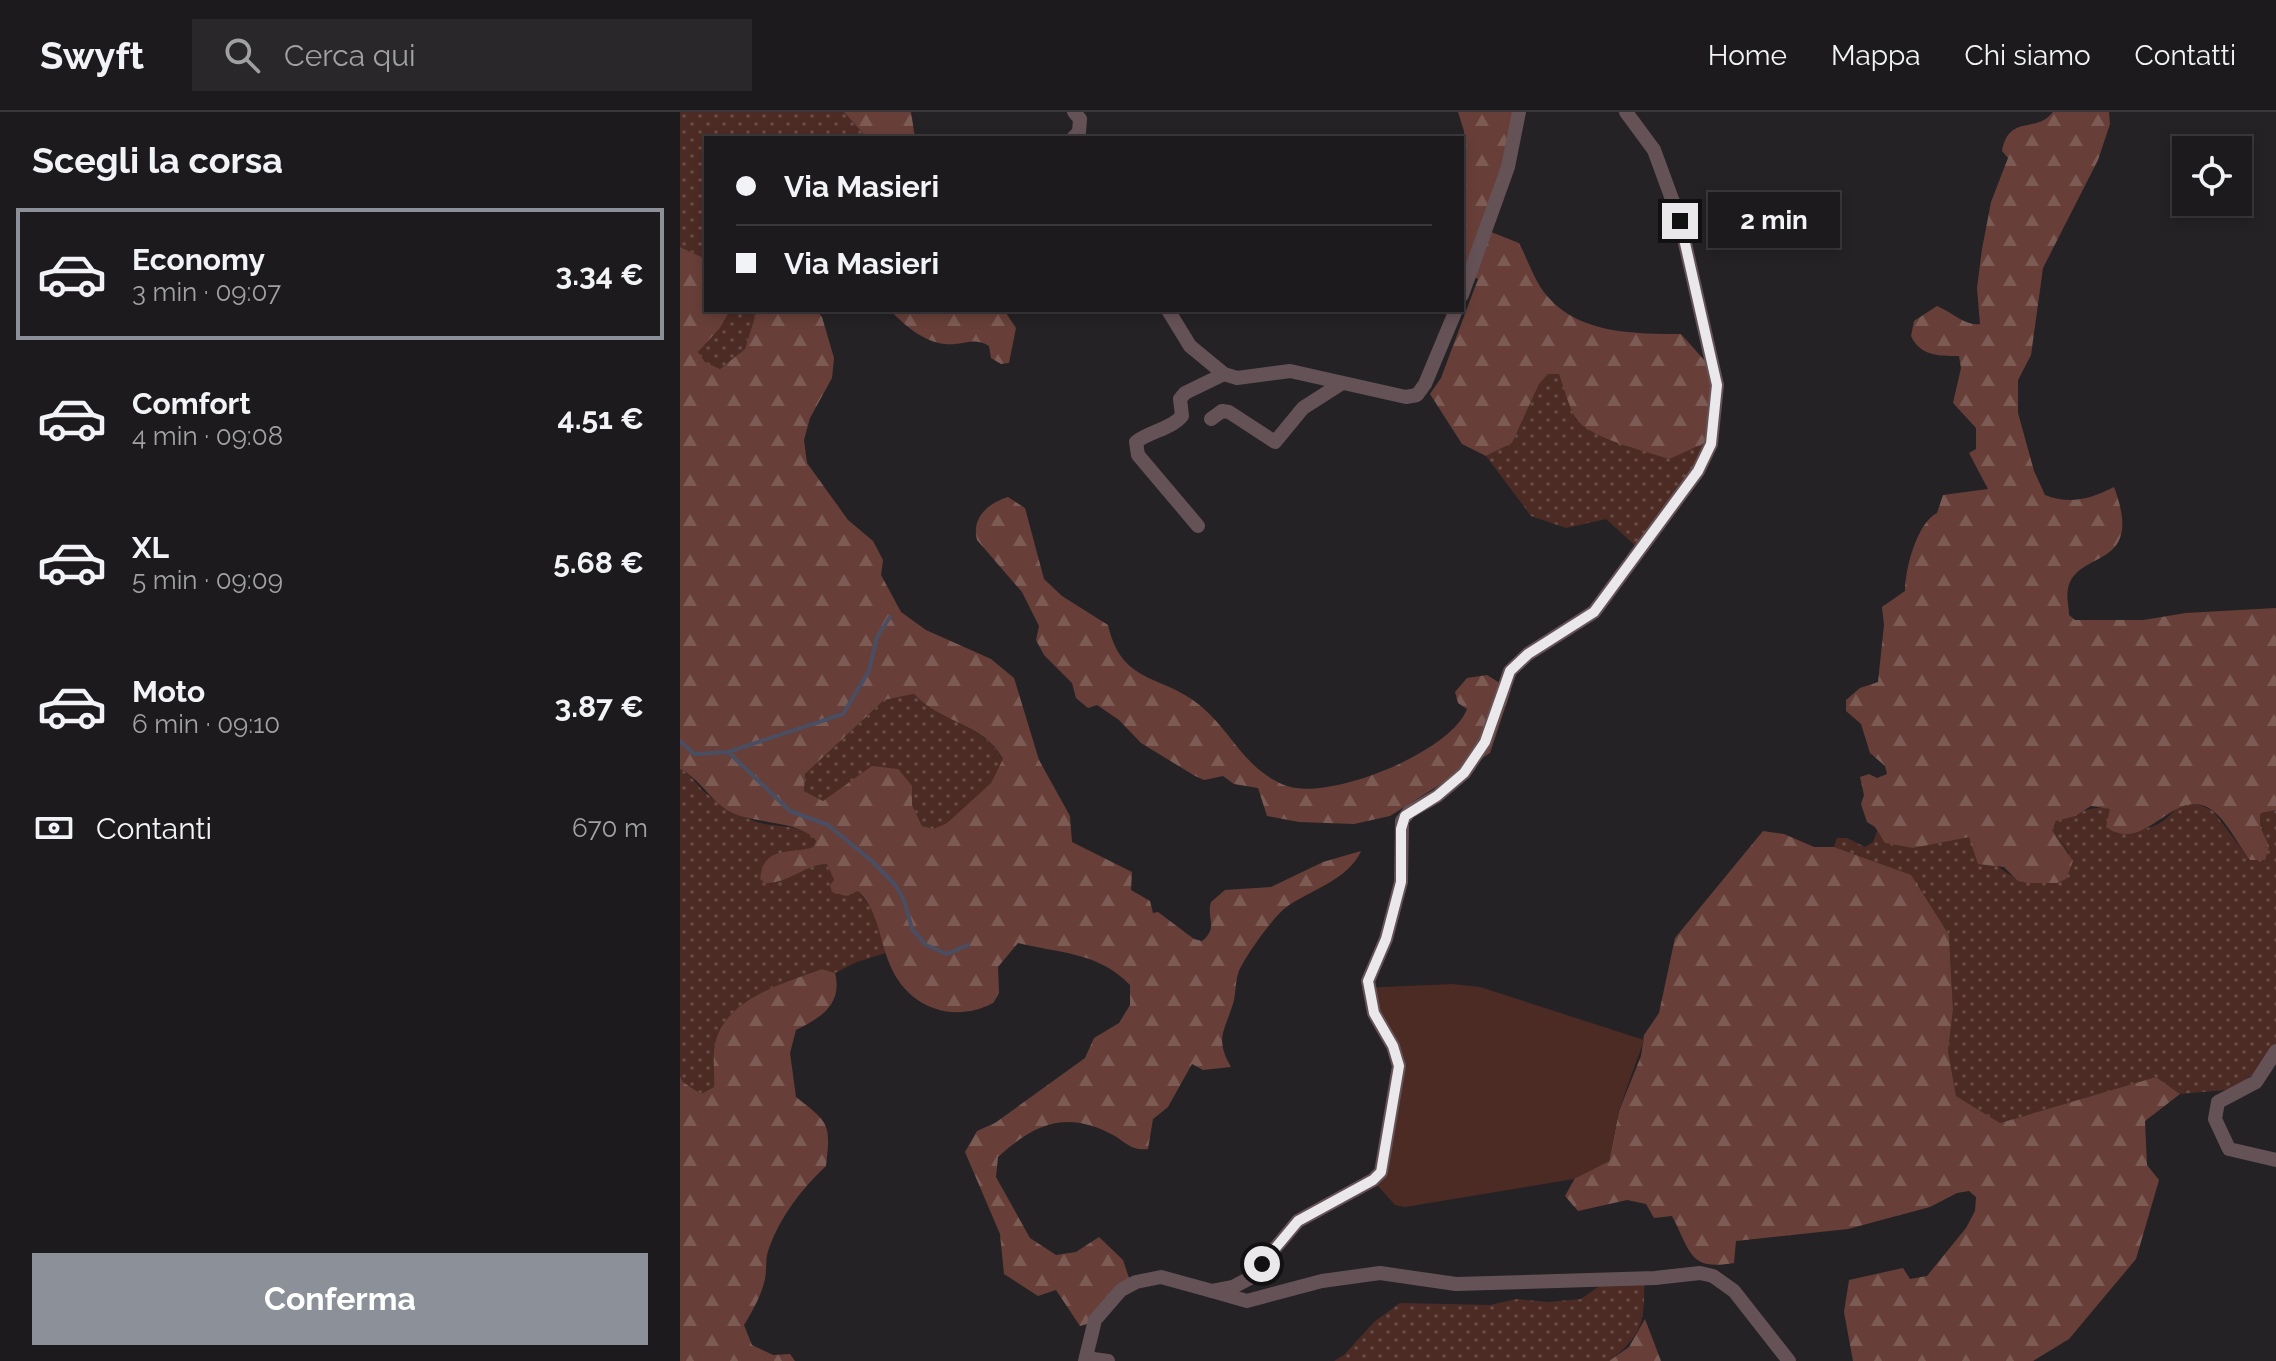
<!DOCTYPE html>
<html lang="it">
<meta charset="utf-8">
<style>
:root{--surface:#1c1a1c;--page:#292729;--text:#f1f3f6;--muted:#a0a1a3;--line:#3a383b;--accent:#8c9099}
body{margin:0;font-family:Raleway,sans-serif;background:var(--page);color:var(--text);height:100vh;display:flex;flex-direction:column;font-size:30px;white-space:nowrap}
*{box-sizing:border-box;margin:0}
p{font-size:26px;color:var(--muted)}
.icon{flex:none;width:44px;height:44px;fill:none;stroke:currentColor;stroke-width:2;stroke-linecap:round;stroke-linejoin:round}
.map{position:relative;flex:1;overflow:hidden}
.panel{display:flex;flex-direction:column;background:var(--surface);width:680px}
.panel>*{flex:none}
.banner{position:absolute;left:24px;top:24px;width:760px;height:176px;border-radius:0px;box-shadow:0 4px 12px #0003,0 0 0 2px var(--line);display:grid;align-content:center;height:176px;padding:0 32px;background:var(--surface)}
.tools{position:absolute;left:1492px;top:24px;display:grid;gap:16px}
.tools a{display:grid;place-items:center;width:80px;height:80px;border-radius:0px;background:var(--surface);box-shadow:0 4px 12px #0003,0 0 0 2px var(--line);font-size:40px}
.end{position:absolute;width:36px;height:36px;margin:-18px;border:10px solid #eae8ea;background:#111;box-shadow:0 0 0 4px #111}
.from{border-radius:50%}
.bubble{position:absolute;height:56px;border-radius:0px;background:var(--surface);box-shadow:0 4px 12px #0003,0 0 0 2px var(--line);font-size:26px;font-weight:700;line-height:56px;text-align:center}
.banner b{display:flex;align-items:center;gap:28px;height:76px;font-size:30px}
.banner b+b{border-top:2px solid var(--line)}
.banner i{width:20px;height:20px;background:var(--text)}
ul{padding:0;list-style:none}
li{display:flex;align-items:center;gap:24px;height:132px;margin:0 16px 12px;padding:0 16px;border:4px solid transparent;border-radius:0px}
li div{flex:1}
li b{display:block;font-size:30px}
li em{font-style:normal;font-weight:700}
li.active{border-color:var(--accent)}
li>.icon{width:72px;height:72px;stroke-width:1.5}
h2{padding:0 32px;font-size:36px;line-height:96px}
.pay{display:flex;align-items:center;gap:20px;height:88px;padding:0 32px;font-size:30px}
.pay p{margin-inline-start:auto}
.button{display:flex;gap:16px;margin-top:auto;padding:16px 32px}
.button a{flex:1;height:92px;border-radius:0px;background:var(--accent);color:#fff;font-size:32px;font-weight:700;line-height:92px;text-align:center}
header{display:flex;align-items:center;gap:48px;box-sizing:border-box;height:112px;padding:0 40px;background:var(--surface);border-bottom:2px solid var(--line)}
header strong{font-size:38px}
nav{display:flex;gap:44px;margin-inline-start:auto;font-size:28px}
.search{width:560px;height:72px;background:var(--page);display:flex;align-items:center;gap:20px;box-sizing:border-box;padding:0 28px;border-radius:0px;color:var(--muted);font-size:30px}
main{display:flex;flex:1;min-height:0}
.map>svg:first-child{display:block}
.grass{fill:url(#grass-dots)}
.forest{fill:url(#forest-firs);fill-rule:evenodd}
.pitch{fill:#4d2b25}
.lines{fill:none;stroke-linecap:round;stroke-linejoin:round}
.stream{stroke:#494e62;stroke-width:4}
.street{stroke:#655257;stroke-width:14}
.route{stroke:#eae8ea;stroke-width:10}
</style>
<header>
<strong>Swyft</strong>
<div class="search"><svg class="icon" aria-label="search" viewBox="0 0 24 24"><circle cx="10" cy="10" r="6"/><path d="M15 15l6 6"/></svg>Cerca qui</div>
<nav><a>Home</a><a>Mappa</a><a>Chi siamo</a><a>Contatti</a></nav>
</header>
<main>
<section class="panel">
<h2>Scegli la corsa</h2>
<ul>
<li class="active"><svg class="icon" aria-label="car" viewBox="0 0 24 24"><path d="M5 17H2v-5l4-1 3-4h7l3 4 3 1v5h-3M9 17h6M6 11h13"/><circle cx="7" cy="17" r="2"/><circle cx="17" cy="17" r="2"/></svg><div><b>Economy</b><p>3 min · 09:07</p></div><em>3.34 €</em></li>
<li><svg class="icon" aria-label="car" viewBox="0 0 24 24"><path d="M5 17H2v-5l4-1 3-4h7l3 4 3 1v5h-3M9 17h6M6 11h13"/><circle cx="7" cy="17" r="2"/><circle cx="17" cy="17" r="2"/></svg><div><b>Comfort</b><p>4 min · 09:08</p></div><em>4.51 €</em></li>
<li><svg class="icon" aria-label="car" viewBox="0 0 24 24"><path d="M5 17H2v-5l4-1 3-4h7l3 4 3 1v5h-3M9 17h6M6 11h13"/><circle cx="7" cy="17" r="2"/><circle cx="17" cy="17" r="2"/></svg><div><b>XL</b><p>5 min · 09:09</p></div><em>5.68 €</em></li>
<li><svg class="icon" aria-label="car" viewBox="0 0 24 24"><path d="M5 17H2v-5l4-1 3-4h7l3 4 3 1v5h-3M9 17h6M6 11h13"/><circle cx="7" cy="17" r="2"/><circle cx="17" cy="17" r="2"/></svg><div><b>Moto</b><p>6 min · 09:10</p></div><em>3.87 €</em></li>
</ul>
<div class="pay"><svg class="icon" aria-label="cash" viewBox="0 0 24 24"><path d="M3 7h18v10H3z"/><circle cx="12" cy="12" r="2"/></svg>Contanti<p>670 m</p></div>
<div class="button"><a>Conferma</a></div>
</section>
<div class="map">
<svg width="1596" height="1249" viewBox="0 0 1596 1249">
<defs>
<pattern id="grass-dots" width="8" height="8" patternUnits="userSpaceOnUse" patternTransform="scale(2)"><rect width="8" height="8" fill="#4d2b25"/><path d="M2 2h.1M6 6h.1" fill="none" stroke="#674a45" stroke-width="1.8" stroke-linecap="round"/></pattern>
<pattern id="forest-firs" width="22" height="20" patternUnits="userSpaceOnUse" patternTransform="scale(2)"><rect width="22" height="20" fill="#673f38"/><path d="M5 1l3.5 6h-7zM16 11l3.5 6h-7z" fill="#7d5b55"/></pattern>
</defs>
<rect width="100%" height="100%" fill="#252225"/>
<g class="grass">
<path d="M0 0H164L187 26H26V147L0 135Z"/>
<path d="M50 198H77L65 237 40 257 24 250 18 240 40 216Z"/>
<path d="M868 262H879L896 308 949 335 965 339 1025 331 1023 341 958 436 926 407 886 416 851 404 806 344 832 331 859 272Z"/>
<path d="M234 582C263 613 303 610 323 648L311 671 267 711 254 718 242 714 232 693V674L155 683 143 689 124 679 125 662 204 588Z"/>
<path d="M0 657C13 663 17 675 27 682 41 693 61 705 77 710 97 717 122 710 136 729L133 735C112 743 83 737 80 767L85 771C108 772 124 753 147 752L154 768 150 773 166 784 178 779 196 802 206 841 177 850 155 861 142 857C104 871 44 887 35 932 32 945 35 961 34 975L21 982 3 970 0 964Z"/>
<path d="M1511 689 1533 699 1570 748 1580 715V700L1596 698V941L1556 977 1500 982 1476 965 1320 1011 1276 984 1268 939 1273 898 1269 823 1230 763 1154 735 1157 726H1167L1185 735 1193 730 1197 719 1206 731 1233 736 1290 724C1293 739 1335 770 1350 771 1359 771 1368 771 1377 771L1389 741 1372 718 1376 709C1397 704 1408 692 1431 697L1427 715C1449 719 1472 721 1489 704 1497 696 1500 692 1511 689Z"/>
<path d="M964 1171C965 1210 962 1224 929 1249H654L664 1243 694 1210 720 1191 810 1193 837 1187 868 1190 901 1187 921 1173Z"/>
</g>
<g class="forest">
<path d="M164 0H231L235 26H187Z"/>
<path d="M778 0H845L811 120 839 131C848 148 855 171 868 185 900 222 956 222 1001 222L1033 258 1038 325 989 347C966 339 907 326 895 305 888 292 884 276 879 262H868L859 272 832 331 806 344 782 332 750 282 761 266 798 167 782 159 784 19Z"/>
<path d="M1373 0H1429L1430 12 1418 48 1363 156 1351 243 1338 268V301L1354 359 1365 383C1389 393 1411 387 1434 375 1466 460 1396 436 1388 477 1386 485 1389 495 1389 503L1395 508H1463L1506 501 1596 496V698L1580 701V715L1589 734 1585 748H1570C1559 734 1547 709 1532 698 1494 671 1467 744 1426 715L1430 697 1411 694 1395 704 1376 709 1372 718 1393 749 1386 767 1377 771H1348L1338 769 1324 755 1298 752 1289 725 1233 736 1205 731 1195 715 1187 710 1181 692 1184 683 1180 665 1189 662 1197 666 1207 662 1205 654 1190 641 1181 612 1166 599V588L1180 576 1198 570 1204 513 1202 495 1225 479C1225 457 1237 411 1257 401L1263 383 1308 377 1289 341 1296 337V316L1273 291 1281 256 1279 244C1259 244 1240 244 1231 224L1234 209 1257 194C1272 200 1285 214 1300 212L1297 176 1302 137 1311 90 1328 46 1322 39C1329 2 1356 22 1373 0Z"/>
<path d="M0 135 26 147V198H50L40 216 18 240 25 250 40 257 65 237 77 198H136L142 205 154 246 152 266 130 306 124 328 127 351 168 408 193 429 203 448 201 463 221 500 246 518 311 547 334 566 359 648 390 704 392 730 452 760 451 778 470 789 473 801 478 800 514 827 522 829C539 816 526 806 531 790L545 778 591 775 643 750 681 739C668 769 628 778 604 797 593 806 562 848 558 862 555 871 556 882 553 892 544 920 535 927 551 955L523 958 512 952 488 995 473 1007 468 1037C453 1039 447 1032 435 1024 388 998 356 1010 318 1045L316 1065 350 1126 376 1143 396 1140 419 1125 443 1148 449 1166 407 1212 400 1214 376 1178 358 1184 324 1162 320 1122 285 1040 297 1019 315 1011 405 946 414 926 439 911 450 893V873C419 840 378 841 338 831L318 855 319 881 313 891C273 912 228 896 210 853 199 827 199 799 178 779L167 784 152 780 150 773 154 768 147 752C124 753 108 772 85 771L80 767C84 732 111 743 133 735L136 729C122 709 76 712 53 701 31 691 21 667 0 657ZM234 582C263 613 303 610 323 647L311 671 267 711 254 717 242 714 232 693V674L218 657 192 654 143 689 124 679 125 662 204 588Z"/>
<path d="M210 198H324L336 216 329 251 321 252 311 246 309 234C293 224 283 234 265 232 244 230 224 213 210 198Z"/>
<path d="M328 385 345 396 364 467 382 484 428 513C442 575 484 561 523 596 552 621 566 659 607 674 650 689 771 640 787 597L778 591 775 580 787 566 807 563 831 578 810 641 710 704 674 712 619 710 587 704 578 676 554 672 543 664 524 668 515 664 461 631 439 608 417 593 408 596 396 586 392 571 364 543 356 528 359 514 342 480 297 428C291 405 309 391 328 385Z"/>
<path d="M1083 719 1104 722 1134 735H1154L1231 763 1269 823 1273 898 1268 939 1276 984 1320 1011 1476 965 1500 982 1465 1009 1467 1053 1479 1068 1456 1147 1389 1227 1353 1249H1173L1164 1200 1169 1168 1223 1156 1230 1167 1247 1164 1286 1116 1295 1099 1296 1085 1289 1079 1277 1081 1250 1095 1168 1117 1056 1129 1054 1151C1009 1159 1011 1140 992 1104L974 1106 966 1092 947 1088 898 1099 885 1084 895 1066 929 1049 939 999 961 944 964 923 979 901 995 826Z"/>
<path d="M142 857 155 861C163 893 140 906 116 918L110 941 116 985C149 1011 151 1011 146 1054 121 1078 101 1103 89 1136 85 1146 87 1157 85 1167 81 1184 73 1198 64 1213L72 1233 93 1243 110 1242 115 1249H0V964L3 970 21 982 34 975C35 961 32 946 35 932 44 887 104 871 142 857Z"/>
<path d="M965 1207 981 1249H929L949 1235Z"/>
</g>
<path class="pitch" d="M772 872 800 875 964 928 939 998 929 1049 894 1067 725 1095 715 1093 690 1065 697 1054C702 1025 715 991 714 963 714 933 689 905 682 876Z"/>
<g class="lines">
<g class="stream">
<path d="M0 629 14 642 48 640 110 699 148 713 193 750 216 774 224 788 232 817 246 833 267 842 288 833"/>
<path d="M48 640 163 602 189 559 197 525 210 505"/>
</g>
<g class="street">
<path d="M393 26 399 20 400 7 394 0"/>
<path d="M782 183 828 55 839 0"/>
<path d="M488 198 510 234 544 262 557 266 610 259 726 285 737 283 745 272 776 198"/>
<path d="M531 307 542 299 549 300 595 330 623 296 662 271"/>
<path d="M518 414 458 343 456 330C470 319 491 317 502 304L500 287 505 281 544 262"/>
<path d="M1596 939 1576 970 1538 990 1535 1007 1549 1037 1596 1048"/>
<path d="M532 1179 567 1189 642 1169 700 1161 776 1172 975 1166 1020 1161 1033 1164 1054 1179 1109 1249"/>
<path d="M406 1246 428 1249"/>
<path d="M405 1249 415 1208 441 1178 456 1170 481 1165 532 1179 553 1175 570 1166 618 1109 693 1068 701 1060 719 954 713 934 694 901 688 869 706 827 721 770 722 709 729 700 757 684 784 661 805 630 830 559 848 542 914 500 1018 359 1031 332 1037 273 1000 109 974 38 946 0"/>
</g>
</g>
<g class="lines">
<path class="route" d="M582 1152 618 1109 693 1068 701 1060 719 954 713 934 694 901 688 869 706 827 721 770V717L725 704 757 684 784 661 805 630 830 559 848 542 914 500 1018 359 1031 332 1037 273 1000 109"/>
</g>
</svg>
<div class="tools">
<a><svg class="icon" aria-label="locate" viewBox="0 0 24 24"><circle cx="12" cy="12" r="6"/><path d="M12 2v4M12 18v4M2 12h4M18 12h4"/></svg></a>
</div>
<i class="end from" style="left:582px;top:1152px"></i>
<i class="end" style="left:1000px;top:109px"></i>
<div class="bubble" style="left:1028px;top:80px;width:132px">2 min</div>
<div class="banner">
<b><i class="from"></i>Via Masieri</b>
<b><i></i>Via Masieri</b>
</div>
</div>
</main>
